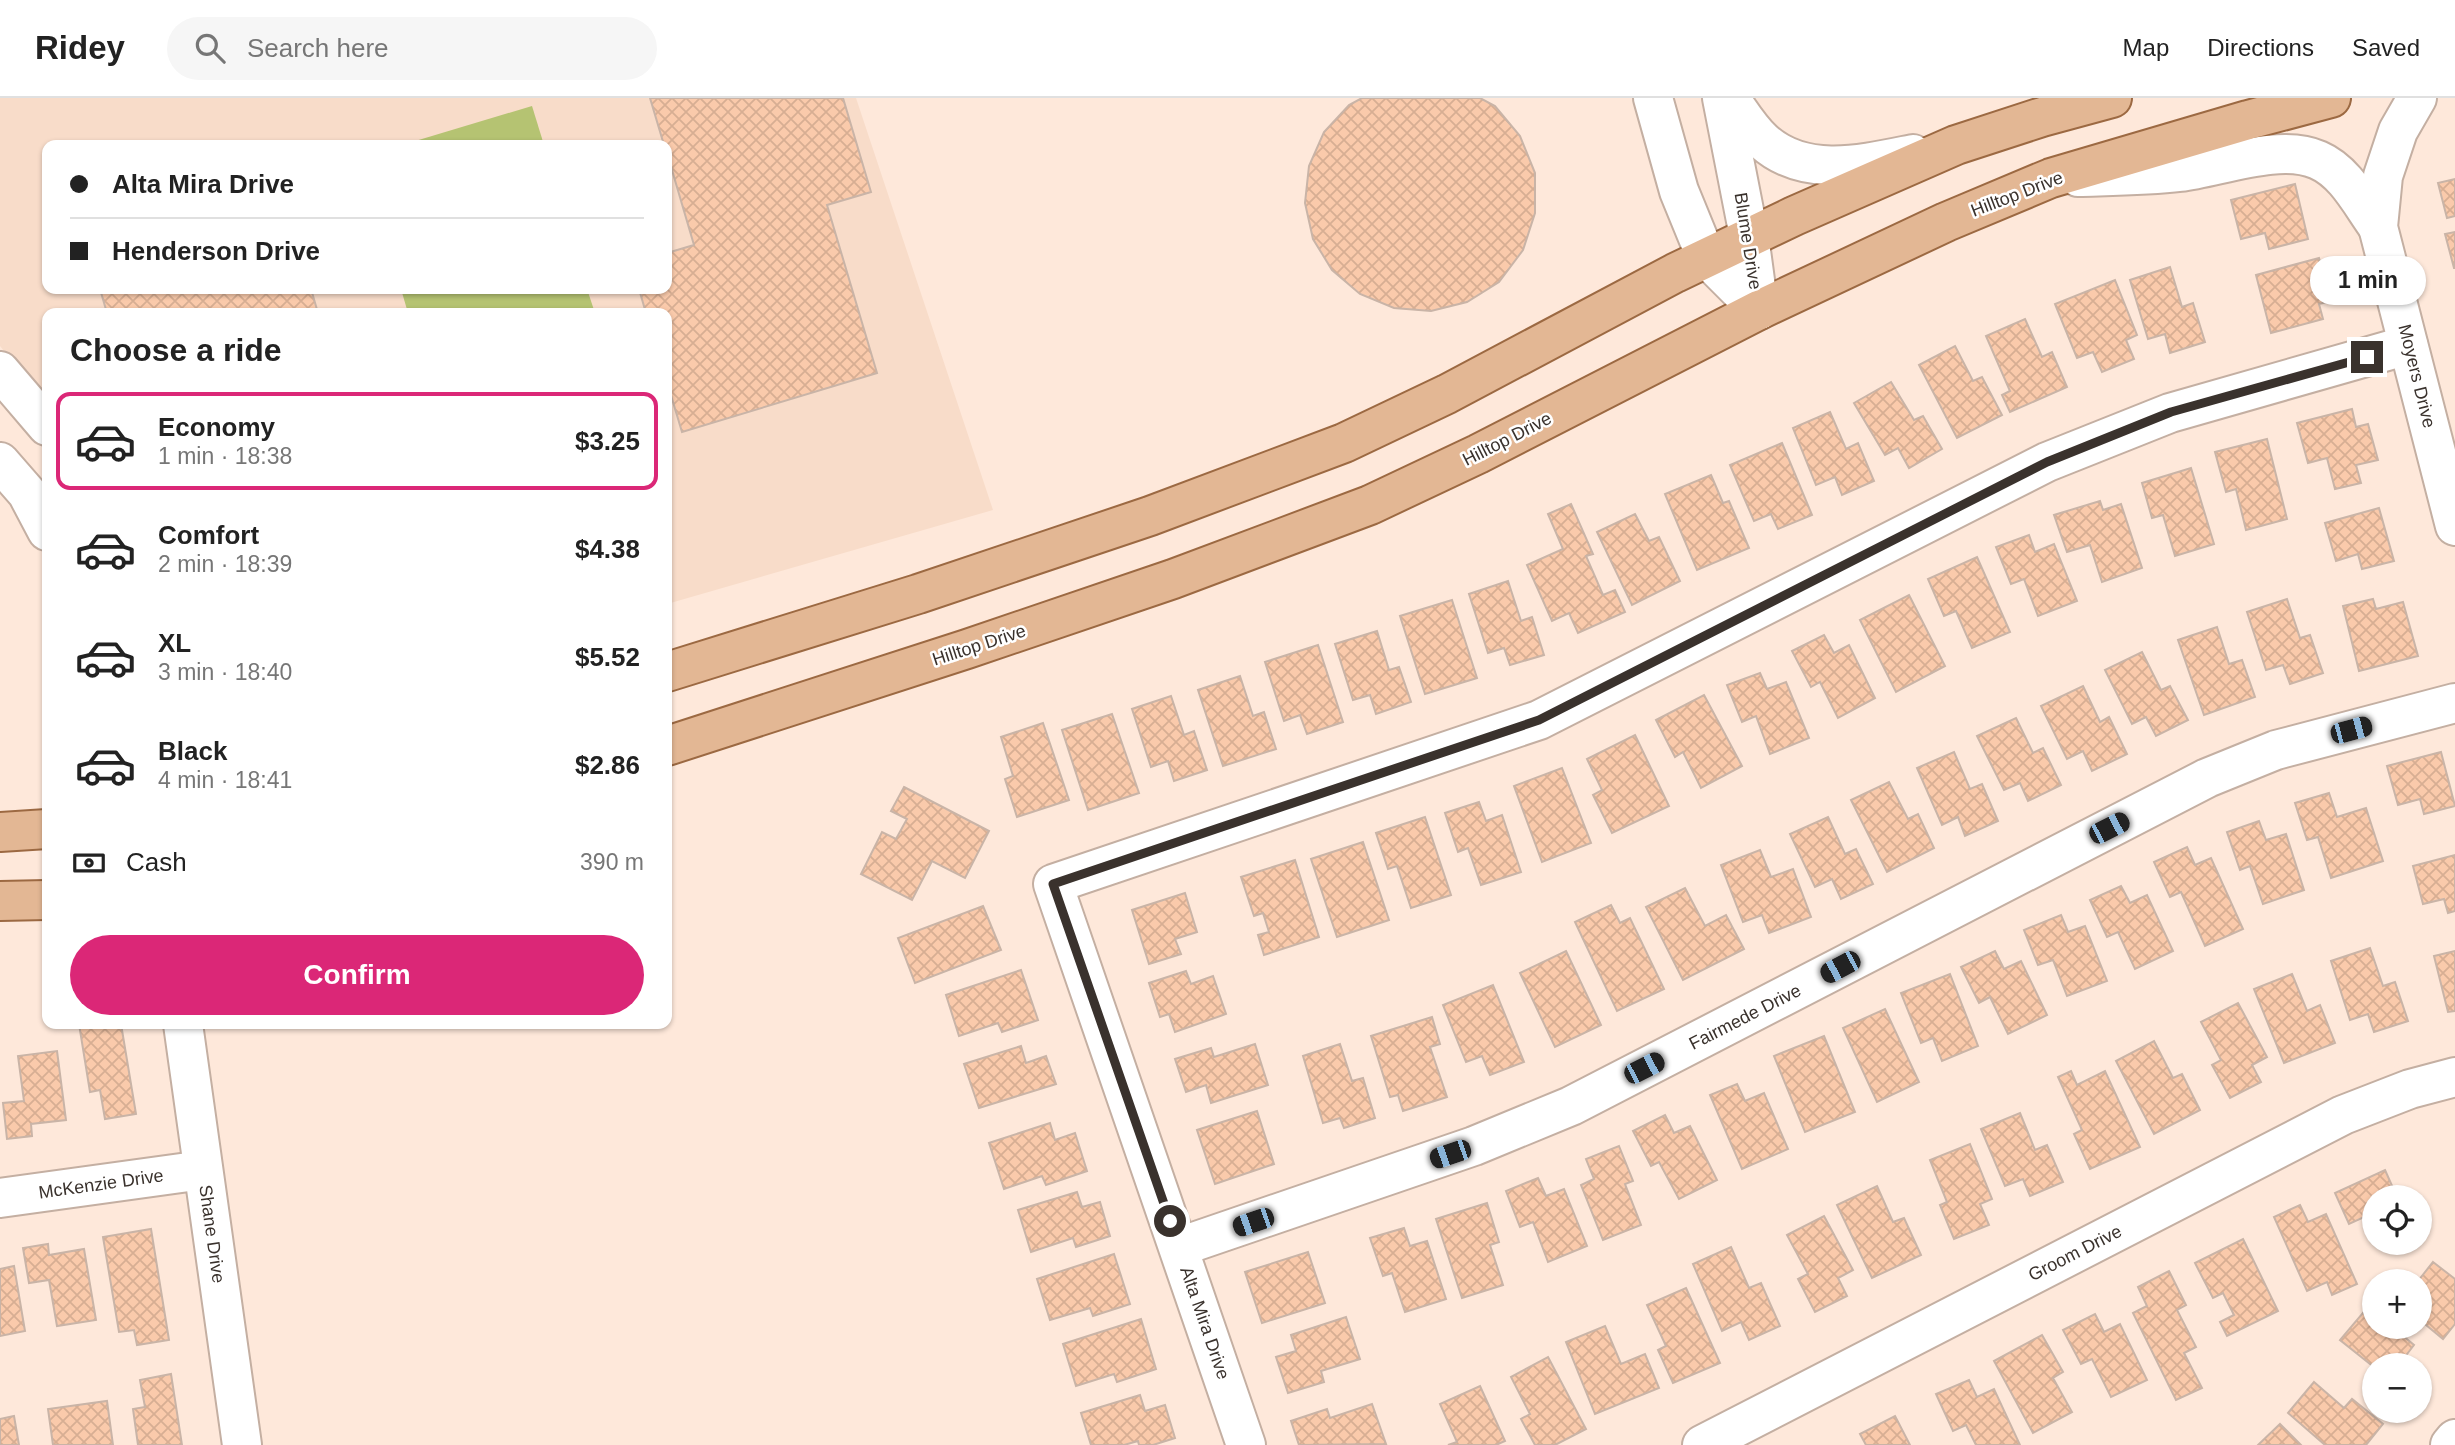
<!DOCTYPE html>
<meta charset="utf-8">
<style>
:root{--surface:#fff;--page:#f6f6f6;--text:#222;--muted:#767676;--line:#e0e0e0;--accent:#db2777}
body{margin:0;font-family:Helvetica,sans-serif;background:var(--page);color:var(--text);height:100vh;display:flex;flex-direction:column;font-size:26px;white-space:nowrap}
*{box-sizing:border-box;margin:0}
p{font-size:23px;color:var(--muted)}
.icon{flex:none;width:38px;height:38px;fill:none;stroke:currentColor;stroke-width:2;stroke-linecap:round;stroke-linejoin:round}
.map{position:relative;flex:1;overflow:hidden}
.panel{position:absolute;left:42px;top:210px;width:630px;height:721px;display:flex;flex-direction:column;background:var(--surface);border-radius:14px;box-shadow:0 2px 5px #0004}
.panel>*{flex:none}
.guide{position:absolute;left:42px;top:42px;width:630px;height:154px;border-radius:14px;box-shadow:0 2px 5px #0004;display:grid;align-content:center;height:154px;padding:0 28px;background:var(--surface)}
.buttons{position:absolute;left:2362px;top:1087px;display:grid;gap:14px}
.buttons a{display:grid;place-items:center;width:70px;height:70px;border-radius:50%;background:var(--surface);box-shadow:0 2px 5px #0004;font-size:35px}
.end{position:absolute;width:32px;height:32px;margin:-16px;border:9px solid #3a322d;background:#fff;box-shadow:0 0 0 4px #fff}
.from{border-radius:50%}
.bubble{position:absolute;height:49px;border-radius:24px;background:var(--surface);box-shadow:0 2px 5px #0004;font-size:23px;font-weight:600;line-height:49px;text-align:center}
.car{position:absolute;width:21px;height:42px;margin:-21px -10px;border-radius:9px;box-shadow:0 0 5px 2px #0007;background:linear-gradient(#222 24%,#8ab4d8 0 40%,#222 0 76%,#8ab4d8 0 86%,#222 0)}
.guide b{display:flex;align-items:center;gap:24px;height:66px;font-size:26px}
.guide b+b{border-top:2px solid var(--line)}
.guide i{width:18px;height:18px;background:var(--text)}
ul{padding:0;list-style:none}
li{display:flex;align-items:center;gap:21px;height:98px;margin:0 14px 10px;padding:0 14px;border:4px solid transparent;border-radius:14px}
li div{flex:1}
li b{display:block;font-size:26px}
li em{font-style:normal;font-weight:600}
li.active{border-color:var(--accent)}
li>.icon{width:63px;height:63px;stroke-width:1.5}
h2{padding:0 28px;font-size:32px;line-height:84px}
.pay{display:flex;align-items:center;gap:18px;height:77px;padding:0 28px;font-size:26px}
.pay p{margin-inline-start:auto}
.action{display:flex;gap:14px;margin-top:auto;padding:14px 28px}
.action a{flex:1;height:80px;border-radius:42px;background:var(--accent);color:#fff;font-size:28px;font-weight:600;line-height:80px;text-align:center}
header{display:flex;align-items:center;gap:42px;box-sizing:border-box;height:98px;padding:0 35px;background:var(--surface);border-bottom:2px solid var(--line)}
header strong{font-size:33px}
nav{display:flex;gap:38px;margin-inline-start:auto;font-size:24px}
.search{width:490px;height:63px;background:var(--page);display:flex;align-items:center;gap:18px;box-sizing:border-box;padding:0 24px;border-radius:38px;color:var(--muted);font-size:26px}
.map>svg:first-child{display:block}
.built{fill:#f8dcc9;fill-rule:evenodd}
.green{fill:#b5c372}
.building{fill:url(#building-cross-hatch);stroke:#c9b4a7;stroke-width:2}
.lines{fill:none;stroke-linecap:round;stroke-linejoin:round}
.minor-casing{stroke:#c4afa2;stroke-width:42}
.major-casing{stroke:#9c6942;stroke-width:42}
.minor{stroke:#fff;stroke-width:38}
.major{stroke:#e3b794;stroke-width:38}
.route{stroke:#3a322d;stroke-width:9}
.labels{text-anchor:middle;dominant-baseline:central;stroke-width:5;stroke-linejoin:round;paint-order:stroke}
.street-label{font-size:18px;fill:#3a322d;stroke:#fff}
</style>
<header>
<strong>Ridey</strong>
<div class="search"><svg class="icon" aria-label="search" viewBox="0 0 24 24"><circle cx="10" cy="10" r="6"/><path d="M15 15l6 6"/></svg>Search here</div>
<nav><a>Map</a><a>Directions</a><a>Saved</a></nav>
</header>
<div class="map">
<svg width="2455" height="1347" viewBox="0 0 2455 1347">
<defs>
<pattern id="building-cross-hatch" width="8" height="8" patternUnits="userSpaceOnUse" patternTransform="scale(1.75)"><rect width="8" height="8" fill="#facaab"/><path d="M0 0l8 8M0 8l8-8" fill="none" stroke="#d7ae93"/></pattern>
</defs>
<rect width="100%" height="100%" fill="#fee8da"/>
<path class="built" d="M0 0H856L993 412 667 506V215H47V307L0 248ZM47 47H667V191H47Z"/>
<g class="green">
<path d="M532 8 544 47H402Z"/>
<path d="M401 191H587L595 215H408Z"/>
</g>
<g class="building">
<path d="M650 0H843L871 94 827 107 877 275 682 334 667 284V215H646L639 191H667V155L694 147 667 55V47H664Z"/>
<path d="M1362 0H1480L1495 8 1520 38 1535 75V115L1523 152 1499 184 1467 204 1431 213 1394 210 1360 196 1332 172 1313 141 1305 105 1309 68 1324 34 1349 7Z"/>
<path d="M2455 81V118L2447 120 2438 85Z"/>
<path d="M2295 86 2308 141 2269 151 2265 135 2241 141 2231 102Z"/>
<path d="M2455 134V170H2454L2445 136Z"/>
<path d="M2319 160 2331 203 2319 206 2323 221 2271 235 2256 177Z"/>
<path d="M2170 169 2182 209 2193 205 2205 244 2170 255 2165 236 2148 241 2130 182Z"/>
<path d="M2115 182 2137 237 2126 242 2134 261 2102 274 2093 254 2077 260 2055 206Z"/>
<path d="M100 191H311L318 215H107Z"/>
<path d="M2025 221 2042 259 2052 254 2067 289 2010 314 2002 297 2010 293 1986 238Z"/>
<path d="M1955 248 1973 283 1982 279 2002 317 1957 340 1919 267Z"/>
<path d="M1891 284 1914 322 1923 318 1942 351 1909 370 1898 350 1885 357 1854 305Z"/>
<path d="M2352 311 2356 329 2368 326 2378 362 2356 367 2361 385 2335 391 2327 360 2308 365 2297 325Z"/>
<path d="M1830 314 1846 351 1858 345 1874 383 1842 397 1835 379 1816 387 1793 330Z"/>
<path d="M2267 341 2287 421 2246 432 2236 391 2226 394 2215 354Z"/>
<path d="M1782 345 1812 417 1778 431 1771 416 1754 423 1730 367Z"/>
<path d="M2191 370 2214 446 2175 458 2163 417 2152 420 2142 385Z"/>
<path d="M1711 377 1723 405 1729 403 1749 450 1697 472 1665 396Z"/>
<path d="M2100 403 2103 412 2121 406 2142 470 2102 484 2090 447 2067 454 2054 417Z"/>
<path d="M1571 406 1593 456 1586 458 1603 497 1615 492 1625 514 1578 535 1569 515 1552 523 1527 467 1563 451 1548 416Z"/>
<path d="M2379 410 2394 463 2362 471 2358 456 2336 463 2325 425Z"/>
<path d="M1635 416 1649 443 1659 439 1680 483 1632 507 1597 434Z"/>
<path d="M2029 437 2035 454 2054 446 2077 503 2038 518 2024 481 2011 486 1996 449Z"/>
<path d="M1977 459 2010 534 1972 550 1956 513 1944 518 1928 481Z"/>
<path d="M1508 483 1521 523 1532 519 1544 557 1510 567 1504 550 1488 555 1469 496Z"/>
<path d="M1909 497 1945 568 1896 594 1860 522Z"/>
<path d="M2287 501 2300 540 2310 537 2323 575 2290 586 2283 567 2266 572 2247 514Z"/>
<path d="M2373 501 2376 511 2403 504 2418 558 2359 573 2343 508Z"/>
<path d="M1452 502 1477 580 1425 596 1400 518Z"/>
<path d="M2217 529 2229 566 2242 562 2255 599 2204 617 2178 542Z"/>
<path d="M1377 533 1389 572 1399 569 1411 604 1376 616 1370 597 1353 602 1335 546Z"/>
<path d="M1824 537 1834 555 1849 547 1875 600 1838 620 1820 584 1811 589 1792 553Z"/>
<path d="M1318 547 1343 624 1307 636 1300 617 1284 623 1265 564Z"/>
<path d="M2142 554 2161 592 2170 588 2188 622 2156 638 2146 619 2132 626 2105 572Z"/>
<path d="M1760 575 1767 591 1786 584 1809 640 1770 656 1756 618 1742 624 1727 587Z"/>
<path d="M1240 578 1253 618 1264 614 1276 651 1223 668 1198 592Z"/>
<path d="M2083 588 2100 624 2109 619 2127 656 2092 673 2083 653 2067 661 2041 608Z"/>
<path d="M1704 597 1742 668 1701 690 1683 654 1675 659 1656 622Z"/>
<path d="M1171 598 1184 637 1194 633 1207 672 1174 683 1168 663 1151 669 1132 611Z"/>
<path d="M1112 616 1139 695 1088 712 1062 632Z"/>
<path d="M2016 620 2033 655 2043 650 2061 687 2028 703 2020 685 2004 692 1977 638Z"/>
<path d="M1043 625 1069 702 1017 719 1005 681 1013 678 1001 639Z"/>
<path d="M1635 637 1669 708 1612 735 1593 697 1602 692 1587 661Z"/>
<path d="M1954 654 1970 691 1982 686 1998 723 1965 738 1958 719 1942 727 1917 670Z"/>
<path d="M2441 654 2455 708 2424 716 2420 701 2398 707 2387 668Z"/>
<path d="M1562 670 1591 745 1542 764 1514 688Z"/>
<path d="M1889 684 1908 721 1918 716 1934 750 1887 774 1851 702Z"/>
<path d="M904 689 989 733 965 780 932 763 912 802 861 776 882 734 896 741 907 721 891 713Z"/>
<path d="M2329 695 2337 719 2366 710 2383 763 2331 780 2318 739 2307 742 2295 705Z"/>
<path d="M1479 704 1486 723 1502 717 1521 774 1481 787 1468 750 1458 754 1445 715Z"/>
<path d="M1425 719 1451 797 1411 810 1397 768 1388 771 1376 735Z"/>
<path d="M1828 719 1845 756 1856 751 1873 786 1841 801 1832 781 1815 789 1790 736Z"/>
<path d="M2259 723 2266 742 2286 736 2304 792 2263 806 2250 768 2240 772 2227 734Z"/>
<path d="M1363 744 1389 822 1337 839 1311 761Z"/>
<path d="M2187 749 2195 767 2211 760 2243 831 2205 848 2181 794 2170 799 2154 764Z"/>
<path d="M1760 752 1771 779 1793 771 1811 819 1769 835 1762 817 1743 824 1721 767Z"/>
<path d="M2455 757V813L2448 815 2444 801 2423 806 2413 768Z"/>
<path d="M1295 762 1319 839 1264 857 1258 837 1269 834 1263 815 1254 818 1241 779Z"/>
<path d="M2121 788 2130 805 2147 797 2173 853 2135 871 2118 834 2107 839 2090 802Z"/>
<path d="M1685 790 1705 828 1726 817 1744 851 1683 882 1646 809Z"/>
<path d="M1185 795 1197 834 1175 841 1181 856 1149 866 1132 812Z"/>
<path d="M1611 807 1620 825 1630 820 1664 891 1617 913 1575 824Z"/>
<path d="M983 808 1001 852 915 885 898 840Z"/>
<path d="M2061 817 2068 834 2085 828 2107 883 2067 898 2053 862 2038 867 2024 832Z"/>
<path d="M2370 850 2383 888 2395 884 2408 923 2374 934 2368 916 2350 922 2331 863Z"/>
<path d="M1566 853 1601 927 1555 949 1520 875Z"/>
<path d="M1995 853 2004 871 2021 863 2047 917 2008 936 1990 899 1979 905 1961 869Z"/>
<path d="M2455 853V913L2448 914 2434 858Z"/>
<path d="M1021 872 1038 922 1002 934 998 925 959 938 946 897Z"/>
<path d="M1186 873 1191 886 1213 878 1226 916 1175 934 1169 916 1160 919 1149 885Z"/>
<path d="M1950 876 1978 948 1942 963 1933 940 1921 945 1901 895Z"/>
<path d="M2292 876 2307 913 2320 907 2335 945 2284 965 2254 891Z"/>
<path d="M1493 887 1524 964 1490 977 1482 958 1466 964 1443 907Z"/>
<path d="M2238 905 2267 959 2252 967 2261 984 2230 1000 2212 967 2221 962 2201 924Z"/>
<path d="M1885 911 1919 984 1877 1004 1843 930Z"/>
<path d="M1432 919 1440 946 1430 949 1447 999 1403 1013 1398 997 1390 999 1371 938Z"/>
<path d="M79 926H121L136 1016 105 1021 100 992 90 994Z"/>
<path d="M1824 938 1855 1014 1805 1034 1774 958Z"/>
<path d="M2154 943 2173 980 2182 976 2200 1012 2154 1036 2116 963Z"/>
<path d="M1255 946 1268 987 1211 1005 1206 987 1186 994 1175 961 1211 950 1214 959Z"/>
<path d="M1340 946 1352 983 1363 980 1375 1020 1344 1030 1340 1020 1323 1025 1303 958Z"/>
<path d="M1021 948 1026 965 1046 958 1056 986 979 1010 964 966Z"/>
<path d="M57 953 66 1022 31 1026 32 1038 7 1041 3 1005 24 1003 18 958Z"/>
<path d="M2071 973 2077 987 2105 973 2140 1049 2090 1071 2074 1036 2082 1032 2058 979Z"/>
<path d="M1737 986 1745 1003 1764 995 1788 1051 1742 1071 1710 997Z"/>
<path d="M1257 1013 1274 1066 1215 1086 1197 1032Z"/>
<path d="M2020 1015 2035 1052 2047 1047 2063 1084 2030 1098 2023 1081 2005 1088 1981 1031Z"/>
<path d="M1665 1017 1674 1035 1690 1028 1717 1082 1679 1101 1659 1064 1651 1068 1633 1033Z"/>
<path d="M1050 1025 1055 1042 1075 1035 1087 1073 1046 1087 1042 1078 1004 1091 989 1045Z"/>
<path d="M1970 1046 1992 1101 1980 1106 1989 1127 1954 1141 1940 1107 1947 1104 1930 1062Z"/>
<path d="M1619 1048 1633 1083 1625 1086 1641 1127 1603 1142 1581 1087 1594 1081 1586 1061Z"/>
<path d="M2385 1072 2397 1099H2375V1138L2373 1139 2364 1119 2349 1126 2335 1095Z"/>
<path d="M1538 1080 1546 1098 1564 1091 1587 1148 1548 1164 1533 1124 1520 1129 1506 1093Z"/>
<path d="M1877 1088 1893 1124 1904 1120 1921 1157 1872 1180 1837 1107Z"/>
<path d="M1077 1094 1082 1109 1100 1104 1110 1138 1076 1149 1073 1140 1031 1154 1018 1112Z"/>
<path d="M1487 1105 1499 1144 1490 1147 1503 1187 1462 1200 1436 1121Z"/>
<path d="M2300 1107 2308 1124 2326 1116 2357 1186 2332 1197 2327 1184 2307 1193 2274 1119Z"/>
<path d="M1824 1118 1853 1172 1838 1180 1847 1198 1815 1214 1798 1181 1808 1176 1787 1137Z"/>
<path d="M1404 1130 1410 1148 1427 1143 1446 1201 1405 1214 1392 1175 1383 1178 1370 1140Z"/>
<path d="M151 1131 169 1242 137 1247 134 1232 119 1234 103 1139Z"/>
<path d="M2243 1141 2278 1213 2227 1238 2220 1224 2234 1217 2223 1195 2213 1200 2195 1165Z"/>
<path d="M48 1146 49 1157 84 1151 96 1222 57 1228 49 1182 29 1185 23 1150Z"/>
<path d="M1731 1149 1749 1190 1761 1185 1780 1228 1749 1242 1741 1224 1722 1233 1693 1166Z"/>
<path d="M1308 1154 1325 1205 1262 1225 1245 1174Z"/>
<path d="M1114 1156 1130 1206 1093 1218 1090 1210 1050 1222 1037 1181Z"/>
<path d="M2433 1164 2455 1181V1226L2443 1241 2420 1222V1183H2418Z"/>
<path d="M14 1168 25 1233 0 1238V1171Z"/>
<path d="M2169 1173 2186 1207 2177 1212 2196 1249 2184 1255 2202 1290 2176 1302 2133 1215 2147 1208 2138 1189Z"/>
<path d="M1686 1190 1720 1265 1673 1285 1658 1252 1666 1248 1647 1207Z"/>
<path d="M2367 1210 2375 1216V1228H2391L2414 1247 2404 1260 2413 1267H2375V1270L2340 1242Z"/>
<path d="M2095 1216 2104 1234 2120 1226 2147 1282 2111 1299 2092 1261 2081 1266 2063 1232Z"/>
<path d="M1346 1219 1360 1261 1321 1273 1324 1284 1288 1295 1276 1259 1296 1253 1291 1237Z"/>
<path d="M1141 1221 1156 1271 1117 1284 1114 1276 1076 1288 1063 1246Z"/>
<path d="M1605 1228 1621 1266 1645 1256 1659 1290 1595 1316 1566 1244Z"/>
<path d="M2042 1237 2063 1274 2053 1280 2072 1314 2033 1335 1994 1263Z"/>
<path d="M1548 1259 1586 1331 1555 1347H1535L1521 1321 1530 1316 1511 1279Z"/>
<path d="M171 1276 182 1347H138L133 1311 145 1309 140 1282Z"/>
<path d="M1969 1282 1977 1299 1994 1291 2020 1347H1976L1966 1327 1953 1333 1936 1296Z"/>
<path d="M2314 1284 2344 1310 2352 1301 2383 1326 2366 1347H2325L2288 1315Z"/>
<path d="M1480 1288 1505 1343 1496 1347H1448L1457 1344 1440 1306Z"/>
<path d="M1140 1297 1145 1313 1165 1307 1175 1340 1153 1347H1139L1138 1343 1124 1347H1091L1081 1315Z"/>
<path d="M107 1303 113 1347H53L48 1311Z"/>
<path d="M1372 1306 1386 1346 1299 1347 1291 1323 1327 1311 1330 1320Z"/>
<path d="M14 1318 19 1347H0V1321Z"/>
<path d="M1895 1318 1910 1347H1866L1860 1336Z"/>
<path d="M2280 1326 2301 1347H2258Z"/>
</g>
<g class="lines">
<g class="minor-casing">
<g id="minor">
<path d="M1653 0 1679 93 1706 159 1759 212"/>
<path d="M1722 0 1749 138 1759 212"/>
<path d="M1730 0C1740 15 1750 31 1763 43 1805 81 1864 66 1913 56"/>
<path d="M2417 0 2398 33 2383 78 2378 129 2455 428"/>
<path d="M2078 79C2112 78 2147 78 2180 74 2220 69 2280 45 2318 62 2346 74 2361 106 2378 129"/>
<path d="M0 273 47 328"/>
<path d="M0 364 27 395 47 433"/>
<path d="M183 926 242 1347"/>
<path d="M0 1100 203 1072"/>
<path d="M1179 1149 1474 1048 1571 1008 2207 680 2276 652 2455 605"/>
<path d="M1246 1347 1053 786 1539 622 2047 364 2170 315 2408 247"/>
<path d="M1702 1347 2343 1017 2410 991 2455 979"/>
<path d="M2450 1347 2455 1341"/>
</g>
</g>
<g class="major-casing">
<g id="major">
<path d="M667 574 918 496 1150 418 1344 345 1447 296 1675 175 1794 118 1956 47 2042 19 2112 0"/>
<path d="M667 648 967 551 1173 481 1370 407 1478 356 1759 212 1946 124 2051 80 2248 22 2331 0"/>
<path d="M0 734 47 731"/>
<path d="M0 803 47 802"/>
</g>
</g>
<use href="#minor" class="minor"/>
<use href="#major" class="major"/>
</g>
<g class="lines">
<path class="route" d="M1170 1123 1053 786 1539 622 2047 364 2171 314 2367 259"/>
</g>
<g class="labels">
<g class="street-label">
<text transform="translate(2017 96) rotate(-21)">Hilltop Drive</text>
<text transform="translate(1748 143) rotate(81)">Blume Drive</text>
<text transform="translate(2417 278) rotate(76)">Moyers Drive</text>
<text transform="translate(1507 341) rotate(-27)">Hilltop Drive</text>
<text transform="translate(979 547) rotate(-18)">Hilltop Drive</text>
<text transform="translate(1745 919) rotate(-27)">Fairmede Drive</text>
<text transform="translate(101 1086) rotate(-8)">McKenzie Drive</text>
<text transform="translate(212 1136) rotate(82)">Shane Drive</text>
<text transform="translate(2075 1155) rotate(-27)">Groom Drive</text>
<text transform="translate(1205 1225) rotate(71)">Alta Mira Drive</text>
</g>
</g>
</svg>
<div class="buttons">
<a><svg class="icon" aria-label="locate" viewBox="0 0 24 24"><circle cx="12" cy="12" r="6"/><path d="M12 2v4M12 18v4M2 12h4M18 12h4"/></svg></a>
<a>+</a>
<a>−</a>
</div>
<i class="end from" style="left:1170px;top:1123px"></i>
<i class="end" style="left:2367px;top:259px"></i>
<div class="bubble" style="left:2310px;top:158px;width:116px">1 min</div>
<i class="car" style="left:2351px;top:632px;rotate:75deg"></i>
<i class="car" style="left:2109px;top:730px;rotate:63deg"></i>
<i class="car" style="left:1840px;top:869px;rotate:242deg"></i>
<i class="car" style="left:1644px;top:970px;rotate:63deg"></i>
<i class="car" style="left:1450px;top:1056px;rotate:251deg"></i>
<i class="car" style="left:1253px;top:1124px;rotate:251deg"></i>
<div class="guide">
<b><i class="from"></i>Alta Mira Drive</b>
<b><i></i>Henderson Drive</b>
</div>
<section class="panel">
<h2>Choose a ride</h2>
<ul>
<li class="active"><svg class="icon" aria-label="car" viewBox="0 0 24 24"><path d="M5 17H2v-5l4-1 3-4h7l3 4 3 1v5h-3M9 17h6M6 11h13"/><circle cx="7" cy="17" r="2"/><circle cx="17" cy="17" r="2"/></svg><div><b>Economy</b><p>1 min · 18:38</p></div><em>$3.25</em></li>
<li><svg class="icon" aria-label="car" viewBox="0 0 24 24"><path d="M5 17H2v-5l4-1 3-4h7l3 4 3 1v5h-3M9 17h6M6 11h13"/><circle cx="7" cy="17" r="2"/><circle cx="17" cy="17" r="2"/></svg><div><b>Comfort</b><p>2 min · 18:39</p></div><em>$4.38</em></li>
<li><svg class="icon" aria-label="car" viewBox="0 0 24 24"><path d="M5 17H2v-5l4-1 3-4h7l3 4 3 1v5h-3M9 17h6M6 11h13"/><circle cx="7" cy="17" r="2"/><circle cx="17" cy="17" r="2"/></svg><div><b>XL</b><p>3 min · 18:40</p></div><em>$5.52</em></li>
<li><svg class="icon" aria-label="car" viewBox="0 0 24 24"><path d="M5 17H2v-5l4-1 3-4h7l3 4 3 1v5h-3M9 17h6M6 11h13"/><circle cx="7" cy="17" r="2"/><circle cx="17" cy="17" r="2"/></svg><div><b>Black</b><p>4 min · 18:41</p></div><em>$2.86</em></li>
</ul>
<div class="pay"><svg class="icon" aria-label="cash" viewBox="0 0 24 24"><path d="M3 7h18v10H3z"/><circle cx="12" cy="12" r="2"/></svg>Cash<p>390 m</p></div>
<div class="action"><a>Confirm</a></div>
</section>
</div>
